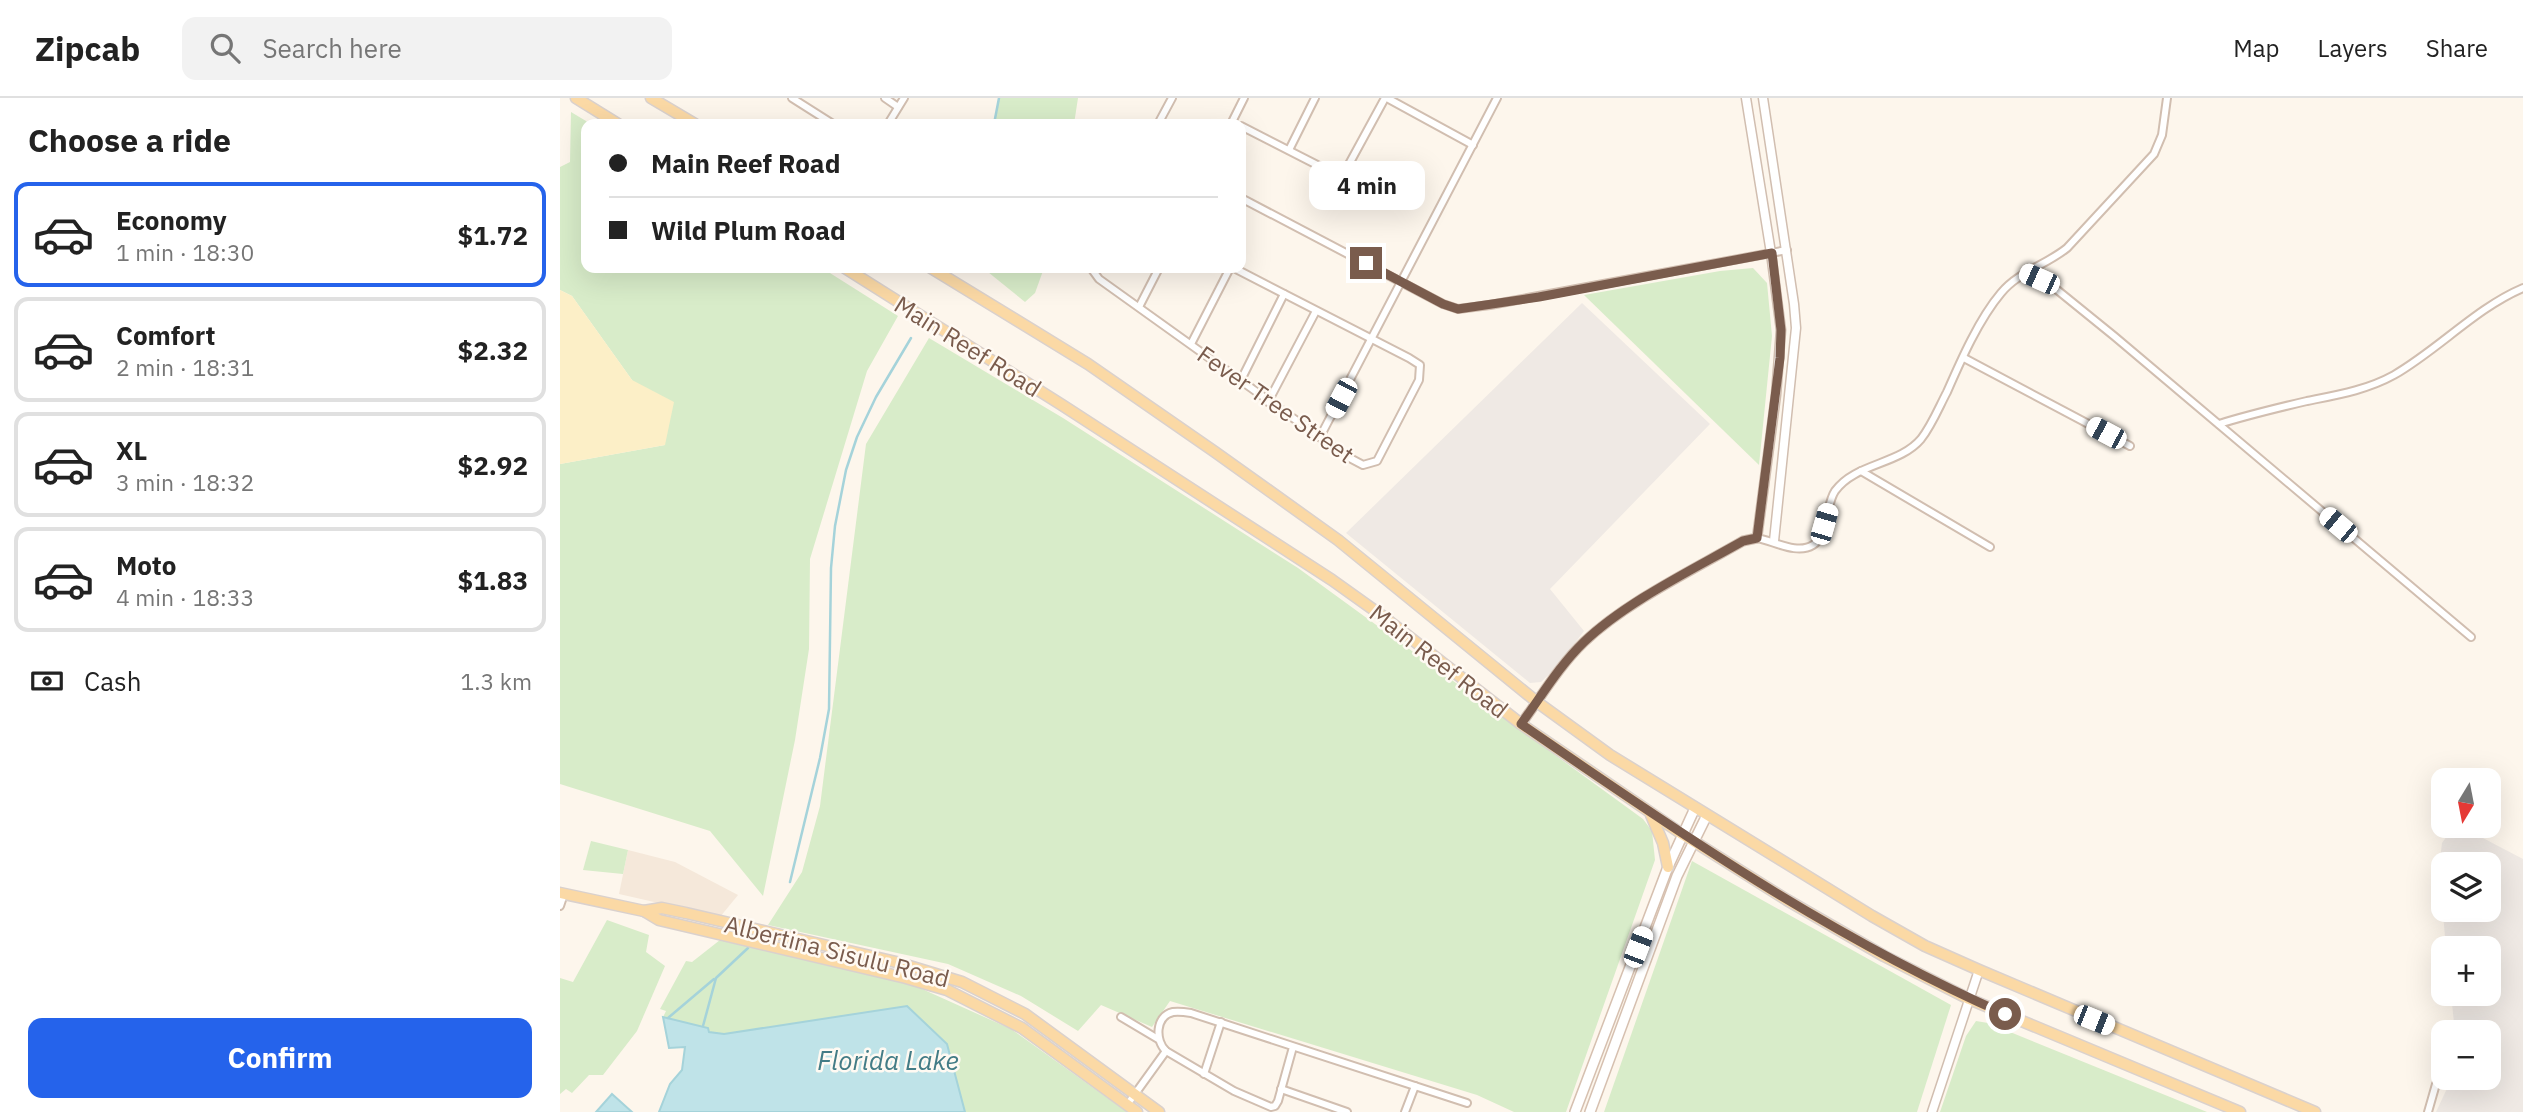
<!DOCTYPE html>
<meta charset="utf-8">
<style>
:root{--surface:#fff;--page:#f2f2f2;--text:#222;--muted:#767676;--line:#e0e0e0;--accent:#2563eb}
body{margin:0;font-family:"IBM Plex Sans",sans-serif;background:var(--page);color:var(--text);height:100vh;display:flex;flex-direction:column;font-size:26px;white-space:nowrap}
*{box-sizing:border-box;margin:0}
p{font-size:23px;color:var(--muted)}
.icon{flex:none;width:38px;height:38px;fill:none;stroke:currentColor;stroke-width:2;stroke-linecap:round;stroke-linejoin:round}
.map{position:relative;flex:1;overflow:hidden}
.sheet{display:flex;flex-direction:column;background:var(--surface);width:560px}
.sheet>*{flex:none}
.banner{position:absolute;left:21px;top:21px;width:665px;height:154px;border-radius:14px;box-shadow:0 7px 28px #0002;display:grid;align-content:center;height:154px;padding:0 28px;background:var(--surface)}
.needle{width:46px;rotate:190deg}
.fabs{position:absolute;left:1871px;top:670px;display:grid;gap:14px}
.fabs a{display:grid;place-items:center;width:70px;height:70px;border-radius:14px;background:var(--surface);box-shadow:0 7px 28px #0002;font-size:35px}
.end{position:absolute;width:32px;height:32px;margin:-16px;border:9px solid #7a5c4d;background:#fff;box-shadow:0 0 0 4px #fff}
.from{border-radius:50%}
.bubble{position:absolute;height:49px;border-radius:14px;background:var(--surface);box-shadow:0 7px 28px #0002;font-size:23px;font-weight:700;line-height:49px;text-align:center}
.car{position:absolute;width:21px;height:42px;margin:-21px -10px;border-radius:9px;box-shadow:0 0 5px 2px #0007;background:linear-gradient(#fff 24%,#345 0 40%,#fff 0 76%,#345 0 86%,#fff 0)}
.banner b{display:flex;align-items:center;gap:24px;height:66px;font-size:26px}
.banner b+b{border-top:2px solid var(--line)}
.banner i{width:18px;height:18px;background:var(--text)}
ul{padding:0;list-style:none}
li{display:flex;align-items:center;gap:21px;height:105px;margin:0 14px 10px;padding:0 14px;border:4px solid var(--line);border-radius:14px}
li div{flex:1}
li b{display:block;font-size:26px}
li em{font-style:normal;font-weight:700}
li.selected{border-color:var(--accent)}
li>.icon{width:63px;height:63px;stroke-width:1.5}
h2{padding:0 28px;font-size:32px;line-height:84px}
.pay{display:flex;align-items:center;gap:18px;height:77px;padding:0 28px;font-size:26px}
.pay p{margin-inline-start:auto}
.button{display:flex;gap:14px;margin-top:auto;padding:14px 28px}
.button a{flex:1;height:80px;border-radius:14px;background:var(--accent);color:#fff;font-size:28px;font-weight:700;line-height:80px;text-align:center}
header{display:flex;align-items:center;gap:42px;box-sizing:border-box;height:98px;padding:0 35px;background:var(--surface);border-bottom:2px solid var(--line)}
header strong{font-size:33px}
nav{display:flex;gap:38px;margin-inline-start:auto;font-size:24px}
.search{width:490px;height:63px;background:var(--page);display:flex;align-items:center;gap:18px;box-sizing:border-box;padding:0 24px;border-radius:14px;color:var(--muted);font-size:26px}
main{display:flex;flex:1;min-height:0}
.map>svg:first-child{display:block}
.residential{fill:#f5e8da}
.industrial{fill:#efe9e4;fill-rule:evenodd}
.green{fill:#d8ecc9}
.sand{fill:#fcefc7}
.water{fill:#bfe3e8;stroke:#a5d3da;stroke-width:2}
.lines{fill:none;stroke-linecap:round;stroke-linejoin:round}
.stream{stroke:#a5d3da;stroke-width:2.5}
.minor-casing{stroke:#d1beb0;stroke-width:10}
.tertiary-casing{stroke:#d1beb0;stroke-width:11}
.secondary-casing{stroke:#d6c0b0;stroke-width:12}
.primary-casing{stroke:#dad1cd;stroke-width:13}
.minor{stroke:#fff;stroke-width:6}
.tertiary{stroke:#fff;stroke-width:8}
.secondary{stroke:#fff;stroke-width:9}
.primary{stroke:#fbd9a5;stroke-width:10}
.route{stroke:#7a5c4d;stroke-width:9}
.labels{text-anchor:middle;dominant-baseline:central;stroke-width:5;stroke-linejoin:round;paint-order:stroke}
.street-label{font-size:24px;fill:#7a5c4d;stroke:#fffaf3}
.water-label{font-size:26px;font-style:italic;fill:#437c86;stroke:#fffaf3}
</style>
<header>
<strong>Zipcab</strong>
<div class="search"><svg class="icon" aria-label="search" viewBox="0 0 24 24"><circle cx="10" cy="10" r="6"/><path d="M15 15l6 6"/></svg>Search here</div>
<nav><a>Map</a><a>Layers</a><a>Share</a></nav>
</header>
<main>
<section class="sheet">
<h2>Choose a ride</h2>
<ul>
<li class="selected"><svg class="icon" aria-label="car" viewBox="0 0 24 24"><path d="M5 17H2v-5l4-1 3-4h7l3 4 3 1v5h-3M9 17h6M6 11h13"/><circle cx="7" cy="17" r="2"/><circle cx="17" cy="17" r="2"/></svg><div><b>Economy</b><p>1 min · 18:30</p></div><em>$1.72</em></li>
<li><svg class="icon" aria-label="car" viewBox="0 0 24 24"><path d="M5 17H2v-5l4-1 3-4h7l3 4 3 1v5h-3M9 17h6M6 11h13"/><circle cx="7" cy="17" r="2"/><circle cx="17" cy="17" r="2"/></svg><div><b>Comfort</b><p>2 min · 18:31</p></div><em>$2.32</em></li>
<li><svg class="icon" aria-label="car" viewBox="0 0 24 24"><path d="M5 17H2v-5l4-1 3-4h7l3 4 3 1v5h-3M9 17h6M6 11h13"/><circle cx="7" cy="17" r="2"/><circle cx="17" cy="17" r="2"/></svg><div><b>XL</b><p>3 min · 18:32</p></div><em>$2.92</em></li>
<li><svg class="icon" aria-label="car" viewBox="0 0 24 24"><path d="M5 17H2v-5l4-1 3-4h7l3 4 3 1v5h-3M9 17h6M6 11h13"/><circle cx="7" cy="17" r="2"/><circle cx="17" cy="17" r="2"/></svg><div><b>Moto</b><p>4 min · 18:33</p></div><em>$1.83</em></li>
</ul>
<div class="pay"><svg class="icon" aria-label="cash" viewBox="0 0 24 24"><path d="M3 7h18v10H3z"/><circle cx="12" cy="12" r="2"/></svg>Cash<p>1.3 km</p></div>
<div class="button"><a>Confirm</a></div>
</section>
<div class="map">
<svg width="1963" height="1014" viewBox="0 0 1963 1014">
<rect width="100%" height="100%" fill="#fdf6ec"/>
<path class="residential" d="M68 752 115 764 178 797 160 819 59 796Z"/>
<g class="industrial">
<path d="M1022 205 1150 326 990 491 1024 533 997 569 981 584 970 585 786 435Z"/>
<path d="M1894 728H1900L1963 761V1014H1876L1892 980H1928V934H1895L1891 896H1928V850H1886L1879 770 1882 745ZM1883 766H1928V812H1883Z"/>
</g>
<g class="green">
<path d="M439 0H518L514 26H433Z"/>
<path d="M11 14 31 26H26V170H262L338 218 307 273 250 461 249 551 235 642 203 798 150 733 0 686V366L105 347 72 282 12 198 0 192V69L10 64Z"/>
<path d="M423 170H484L475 195 465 204Z"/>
<path d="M1193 170 1207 185 1212 238 1199 367 1024 197 1160 173Z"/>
<path d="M369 240 503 320 738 470 1083 721 1092 733 1095 762 1006 1014H954L917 997 610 903 592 929 541 907 518 933 461 898 388 866 208 827 242 774 260 708 306 346Z"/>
<path d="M31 743 68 752 63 776 23 772Z"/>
<path d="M1132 763 1391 907 1357 1014H1044Z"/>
<path d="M47 822 89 837 86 854 105 868 77 933 43 977H29L12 995 6 991 0 996V880L13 884Z"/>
<path d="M160 842 351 886 451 931 567 1014H405L387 946 347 908 164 936 150 934 148 930 103 919 106 913 100 911 126 863 132 864Z"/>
<path d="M1416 923 1428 925 1647 1014H1380L1406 938Z"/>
</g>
<path class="sand" d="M0 192 12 198 72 282 114 304 105 347 0 366Z"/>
<g class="water">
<path d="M347 908 387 946 405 1014H99L110 986 122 972 125 949 109 950 103 919 148 930 149 934 164 936Z"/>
<path d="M52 996 72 1014H36Z"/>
</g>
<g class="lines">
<g class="stream">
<path d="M434 26 439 0"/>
<path d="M230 784 260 660 269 611 271 470 275 428 286 372 297 339 316 299 351 240"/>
<path d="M108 920 154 881"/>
<path d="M143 928 156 880 188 850"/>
</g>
<g class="minor-casing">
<g id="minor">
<path d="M232 0 273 26"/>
<path d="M325 0 338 9"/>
<path d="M827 0 913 47"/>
<path d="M328 26 344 0"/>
<path d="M598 26 612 0"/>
<path d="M671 26 684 0"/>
<path d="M681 28 769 73 778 74 788 68 825 0"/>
<path d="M729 52 755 0"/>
<path d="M681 100 883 206 898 211 930 207 1227 152"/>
<path d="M531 170 539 181 786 358 803 367 817 363 859 282 860 267 849 260 674 170"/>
<path d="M1466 175 1496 191 1554 238 1911 539"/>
<path d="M579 209 599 170"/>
<path d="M631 246 670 170"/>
<path d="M1404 260 1570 348"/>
<path d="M681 282 724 196"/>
<path d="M708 304 756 213"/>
<path d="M1659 326C1688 317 1717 310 1747 303 1777 297 1807 292 1834 277 1879 251 1916 210 1963 190"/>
<path d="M760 339 937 0"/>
<path d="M1301 373 1430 449"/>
<path d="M1197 440C1214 443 1237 457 1253 447 1269 437 1265 408 1275 393 1295 365 1339 367 1361 341 1372 327 1379 309 1387 294 1401 262 1419 221 1441 195 1458 174 1486 167 1507 150L1594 56 1602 37 1607 0"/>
<path d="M0 808 4 796"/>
<path d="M561 919 598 941"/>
<path d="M733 949 718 1003 715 1008 711 1009 674 993 606 953C595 943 595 918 613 914 619 913 625 914 631 915L907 1005"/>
<path d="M644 976 661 924"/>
<path d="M721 991 787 1014"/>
<path d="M567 1007 606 953"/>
<path d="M845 1014 855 988"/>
<path d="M1868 1014 1876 986"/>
</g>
</g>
<g class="tertiary-casing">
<g id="tertiary">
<path d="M1203 0 1234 206 1236 230 1214 443"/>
<path d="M961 626C981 599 999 568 1024 544 1066 504 1133 472 1183 443L1197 440 1216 297 1221 232 1211 155 1186 0"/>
<path d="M1372 1014 1419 872"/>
</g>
</g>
<g class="secondary-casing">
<g id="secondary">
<path d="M1015 1014 1108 769 1135 710"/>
<path d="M1030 1014 1117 778 1147 717"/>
</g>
</g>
<g class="primary-casing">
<g id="primary">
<path d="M16 0 58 26"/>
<path d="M91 0 135 26"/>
<path d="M285 170 502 307 772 482 821 517 961 626 1122 736 1227 802 1324 858 1409 901 1680 1014"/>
<path d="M371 170 528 266 655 354 778 442 977 604 1050 657 1312 818 1365 848 1419 872 1755 1014"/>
<path d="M1091 717 1103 745 1108 769"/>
<path d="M0 795 84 813 99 822 346 880 387 892 462 930 577 1014"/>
<path d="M84 813 102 810 126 815 336 864 402 884 465 916 599 1014"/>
</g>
</g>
<use href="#minor" class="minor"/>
<use href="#tertiary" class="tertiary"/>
<use href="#secondary" class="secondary"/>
<use href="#primary" class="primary"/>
</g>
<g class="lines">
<path class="route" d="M806 165 883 206 898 211 979 199 1212 155 1221 232 1220 260 1197 440 1183 443C1132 472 1066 504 1024 544 999 568 981 599 961 626 1116 733 1272 840 1445 916"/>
</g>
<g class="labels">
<g class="street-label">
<text transform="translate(408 248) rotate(32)">Main Reef Road</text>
<text transform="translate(716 306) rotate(35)">Fever Tree Street</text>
<text transform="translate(879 563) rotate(38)">Main Reef Road</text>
<text transform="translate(277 853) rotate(14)">Albertina Sisulu Road</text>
</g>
<g class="water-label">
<text x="328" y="962">Florida Lake</text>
</g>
</g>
</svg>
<div class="fabs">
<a><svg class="needle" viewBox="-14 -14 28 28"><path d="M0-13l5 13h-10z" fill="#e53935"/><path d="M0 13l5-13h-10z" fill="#767676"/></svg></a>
<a><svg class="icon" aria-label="layers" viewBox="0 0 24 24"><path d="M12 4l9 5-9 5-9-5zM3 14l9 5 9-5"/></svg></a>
<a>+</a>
<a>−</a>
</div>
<i class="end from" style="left:1445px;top:916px"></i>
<i class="end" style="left:806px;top:165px"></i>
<div class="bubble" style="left:749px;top:63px;width:116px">4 min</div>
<i class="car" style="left:1479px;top:181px;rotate:294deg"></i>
<i class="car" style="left:781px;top:300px;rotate:208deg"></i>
<i class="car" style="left:1546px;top:335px;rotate:298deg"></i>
<i class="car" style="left:1264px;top:426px;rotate:16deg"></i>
<i class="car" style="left:1778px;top:427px;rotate:310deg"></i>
<i class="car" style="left:1078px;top:849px;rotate:21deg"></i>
<i class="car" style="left:1534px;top:922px;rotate:112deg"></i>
<div class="banner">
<b><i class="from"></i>Main Reef Road</b>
<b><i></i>Wild Plum Road</b>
</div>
</div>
</main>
